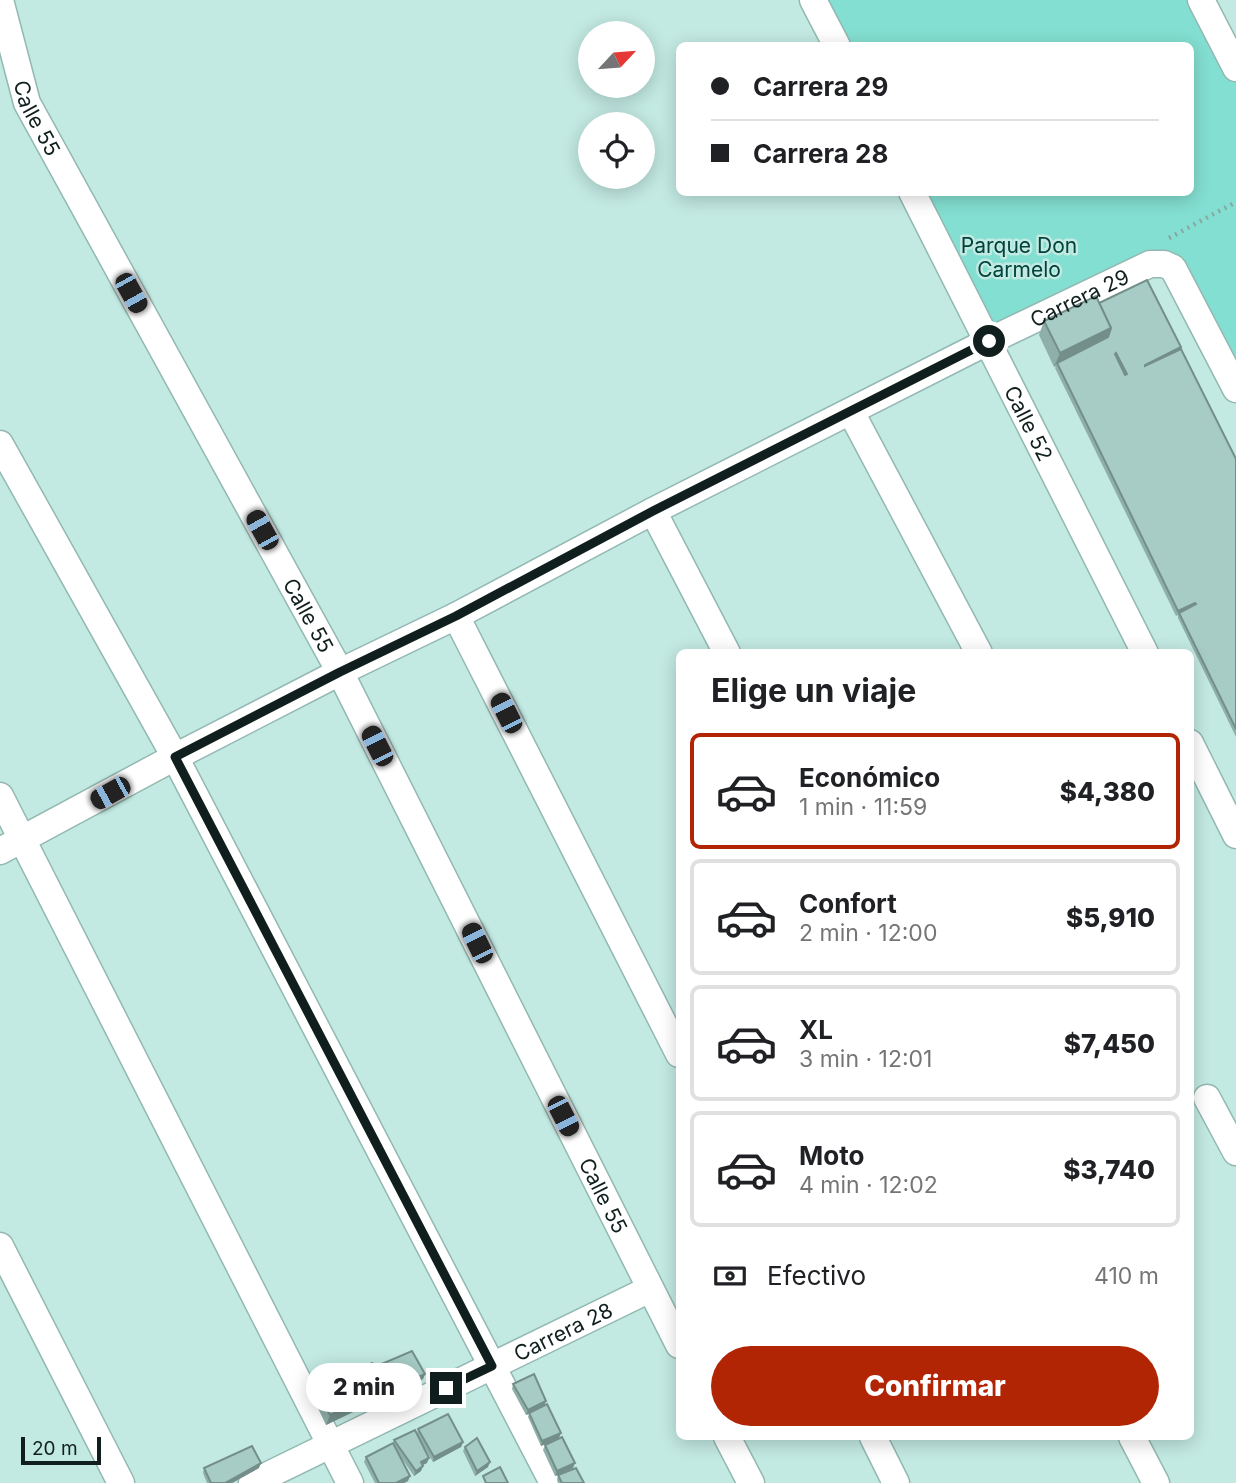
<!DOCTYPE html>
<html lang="es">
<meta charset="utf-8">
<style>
:root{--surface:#fff;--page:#f2f2f2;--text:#202124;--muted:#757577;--line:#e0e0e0;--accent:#b12505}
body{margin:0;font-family:Inter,sans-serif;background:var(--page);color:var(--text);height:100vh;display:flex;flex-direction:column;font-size:26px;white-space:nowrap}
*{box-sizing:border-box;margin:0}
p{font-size:23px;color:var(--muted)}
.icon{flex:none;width:38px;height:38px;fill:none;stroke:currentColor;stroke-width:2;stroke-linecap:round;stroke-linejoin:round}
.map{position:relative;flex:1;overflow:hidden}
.details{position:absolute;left:676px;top:649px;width:518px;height:791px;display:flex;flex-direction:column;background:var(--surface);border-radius:10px;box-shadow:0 4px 18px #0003}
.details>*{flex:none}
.guide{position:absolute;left:676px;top:42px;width:518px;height:154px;border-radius:10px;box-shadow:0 4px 18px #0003;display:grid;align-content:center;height:154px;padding:0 35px;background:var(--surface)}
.needle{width:46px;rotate:64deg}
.fabs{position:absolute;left:578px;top:21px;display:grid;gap:14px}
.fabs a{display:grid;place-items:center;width:77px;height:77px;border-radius:50%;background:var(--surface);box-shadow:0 4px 18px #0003;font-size:35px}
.scale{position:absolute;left:21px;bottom:18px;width:80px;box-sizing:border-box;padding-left:7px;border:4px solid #101f1d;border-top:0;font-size:19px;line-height:24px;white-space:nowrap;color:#101f1d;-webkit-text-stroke:5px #c2e9e2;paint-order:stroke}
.end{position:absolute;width:32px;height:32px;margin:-16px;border:9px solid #101f1d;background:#fff;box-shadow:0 0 0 4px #fff}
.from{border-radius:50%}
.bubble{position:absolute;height:49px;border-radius:24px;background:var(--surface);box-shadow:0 4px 18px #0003;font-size:23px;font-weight:800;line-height:49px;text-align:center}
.car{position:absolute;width:21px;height:42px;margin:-21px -10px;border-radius:9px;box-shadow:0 0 5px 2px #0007;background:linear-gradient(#222 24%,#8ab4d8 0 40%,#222 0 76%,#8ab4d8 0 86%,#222 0)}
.guide b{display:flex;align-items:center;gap:24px;height:66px;font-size:26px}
.guide b+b{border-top:2px solid var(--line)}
.guide i{width:18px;height:18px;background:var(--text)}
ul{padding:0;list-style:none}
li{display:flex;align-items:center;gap:21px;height:116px;margin:0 14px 10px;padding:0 21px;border:4px solid var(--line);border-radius:10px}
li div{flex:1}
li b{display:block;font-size:26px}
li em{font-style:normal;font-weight:800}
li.on{border-color:var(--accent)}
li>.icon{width:63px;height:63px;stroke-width:1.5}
h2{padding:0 35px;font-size:32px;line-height:84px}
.pay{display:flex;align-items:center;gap:18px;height:77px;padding:0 35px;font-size:26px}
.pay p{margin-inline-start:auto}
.primary-button{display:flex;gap:14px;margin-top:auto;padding:14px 35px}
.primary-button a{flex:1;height:80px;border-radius:42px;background:var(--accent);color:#fff;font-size:28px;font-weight:800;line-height:80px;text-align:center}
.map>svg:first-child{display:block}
.green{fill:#83dfd1}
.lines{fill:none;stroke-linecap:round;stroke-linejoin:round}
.street-casing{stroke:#93b8b2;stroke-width:29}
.path{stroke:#88a7a1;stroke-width:4.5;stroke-dasharray:2 5;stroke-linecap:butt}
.street{stroke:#fff;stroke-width:26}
.wall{fill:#8fafa9}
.shaded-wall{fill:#748f8a}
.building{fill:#a6ccc5;stroke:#748f8a;stroke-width:2;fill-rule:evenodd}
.route{stroke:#101f1d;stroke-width:9}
.labels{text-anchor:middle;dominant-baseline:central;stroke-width:5;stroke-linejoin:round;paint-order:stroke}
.street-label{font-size:21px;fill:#101f1d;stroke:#c2e9e2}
.park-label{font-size:21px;fill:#00433c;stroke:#c2e9e2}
</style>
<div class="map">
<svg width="1236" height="1483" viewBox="0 0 1236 1483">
<rect width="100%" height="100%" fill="#c2e9e2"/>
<path class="green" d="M813 0H1202L1236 68V398L1164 264 989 341 912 193 1190 192V46L837 45Z"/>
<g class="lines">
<g class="street-casing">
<g id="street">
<path id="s1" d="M0 0 27 103 340 672 679 1345"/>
<path d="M813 0 837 46"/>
<path d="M1201 0 1236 68"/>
<path id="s2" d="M912 192 1145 653"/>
<path d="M851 412 979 653"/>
<path d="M0 444 175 757 553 1483"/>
<path d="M653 511 727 653"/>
<path d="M456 616 679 1054"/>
<path d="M1190 743 1236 835"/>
<path d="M0 796 350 1483"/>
<path id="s3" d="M0 851 175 757 340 672 456 616 653 511 989 341 1150 264H1164L1173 268 1236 389"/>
<path d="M1207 1098 1236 1152"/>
<path d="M0 1246 121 1483"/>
<path d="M727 1437 751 1483"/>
<path d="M873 1437 896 1483"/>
<path d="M1132 1437 1156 1483"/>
<path id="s4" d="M252 1483 650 1289"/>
</g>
</g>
<path class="path" d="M1169 238 1236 202"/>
<use href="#street" class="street"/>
</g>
<g class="wall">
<path d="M1099 303 1179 350 1236 459V737L1178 618V615L1176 616 1055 368 1056 366 1054 367 1039 335 1044 321Z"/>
<path d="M377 1366 425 1374 423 1379 389 1395 385 1389 382 1398 326 1425 314 1400 318 1390 376 1370Z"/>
<path d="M513 1384 544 1405 559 1438 541 1446 528 1417 529 1414 526 1415 512 1389Z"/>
<path d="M418 1429 463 1442 461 1447 433 1462 418 1437 427 1463 422 1465 421 1471 414 1476 398 1453 408 1481 404 1483H375L364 1462 366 1457 393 1444 394 1440 417 1434Z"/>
<path d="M545 1445 573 1468 555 1476 543 1450Z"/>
<path d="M465 1447 488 1467 475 1476 463 1451Z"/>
<path d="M204 1468H259L232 1483H207L203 1473Z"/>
<path d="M558 1475 584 1483H558L557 1480Z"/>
</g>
<g class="shaded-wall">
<path d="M1111 328 1106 342 1057 363 1054 367 1060 353Z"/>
<path d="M1181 347 1179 352 1143 370 1145 365Z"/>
<path d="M425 1374 423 1379 389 1395 390 1390Z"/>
<path d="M386 1388 382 1398 326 1425 330 1415Z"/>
<path d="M546 1401 544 1406 526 1415 528 1410Z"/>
<path d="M561 1433 559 1438 541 1446 542 1441Z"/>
<path d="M463 1442 461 1447 433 1462 434 1457Z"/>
<path d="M429 1458 427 1463 419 1467 421 1462Z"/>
<path d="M490 1462 488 1467 475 1476 477 1471Z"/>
<path d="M261 1463 259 1468 232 1483H225Z"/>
<path d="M575 1463 573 1468 555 1476 557 1471Z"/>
<path d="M423 1466 421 1471 414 1476 416 1471Z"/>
<path d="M410 1476 408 1481 404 1483H396Z"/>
</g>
<g class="building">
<path d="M1147 280 1181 347 1145 365V366L1181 349 1236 459V729L1179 613 1196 604 1195 603 1178 611 1057 363 1108 337 1111 328 1099 303ZM1116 353 1127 374 1125 375 1115 354Z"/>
<path d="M1096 296 1111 328 1060 353 1044 321Z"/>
<path d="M412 1351 425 1374 390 1390 377 1366Z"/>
<path d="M372 1363 386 1388 330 1415 318 1390Z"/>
<path d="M534 1374 546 1401 528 1410 513 1384Z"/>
<path d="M547 1404 561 1433 542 1441 529 1413Z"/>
<path d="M448 1414 463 1442 434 1457 418 1429Z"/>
<path d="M415 1430 429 1458 421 1462 423 1466 416 1471 394 1440Z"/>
<path d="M562 1437 575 1463 557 1471 545 1445Z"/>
<path d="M477 1438 490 1462 477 1471 465 1447Z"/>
<path d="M393 1443 410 1476 396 1483H379L366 1457Z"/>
<path d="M252 1446 261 1463 225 1483H211L204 1468Z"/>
<path d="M500 1467 508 1483H486L483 1476Z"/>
<path d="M576 1468 584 1483H562L558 1475Z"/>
</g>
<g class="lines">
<path class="route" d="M446 1388 492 1366 175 757 340 672 456 616 653 511 989 341"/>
</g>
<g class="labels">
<g class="street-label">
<text stroke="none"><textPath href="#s1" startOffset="124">Calle 55</textPath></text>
<text stroke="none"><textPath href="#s3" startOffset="1213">Carrera 29</textPath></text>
<text stroke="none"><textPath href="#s2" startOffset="259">Calle 52</textPath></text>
<text stroke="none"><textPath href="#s1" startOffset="691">Calle 55</textPath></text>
<text stroke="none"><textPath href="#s1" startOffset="1342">Calle 55</textPath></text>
<text stroke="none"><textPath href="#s4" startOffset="346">Carrera 28</textPath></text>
</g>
<g class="park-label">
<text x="1019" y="245">Parque Don<tspan x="1019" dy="24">Carmelo</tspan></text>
</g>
</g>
</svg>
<div class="fabs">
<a><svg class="needle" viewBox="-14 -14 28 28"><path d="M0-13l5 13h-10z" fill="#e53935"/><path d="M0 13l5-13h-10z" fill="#757577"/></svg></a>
<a><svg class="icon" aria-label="locate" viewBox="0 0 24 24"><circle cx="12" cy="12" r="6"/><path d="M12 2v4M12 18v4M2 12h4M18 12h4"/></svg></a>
</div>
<div class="scale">20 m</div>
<i class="end from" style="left:989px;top:341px"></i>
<i class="end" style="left:446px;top:1388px"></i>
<div class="bubble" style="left:306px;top:1363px;width:116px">2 min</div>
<i class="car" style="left:131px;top:293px;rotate:151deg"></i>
<i class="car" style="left:262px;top:530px;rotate:331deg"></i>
<i class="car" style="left:506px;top:713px;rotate:333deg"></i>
<i class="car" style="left:377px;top:746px;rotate:333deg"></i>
<i class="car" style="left:110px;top:793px;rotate:241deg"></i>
<i class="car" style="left:477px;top:943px;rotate:334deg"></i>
<i class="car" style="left:563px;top:1116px;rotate:153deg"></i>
<div class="guide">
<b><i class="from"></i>Carrera 29</b>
<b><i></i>Carrera 28</b>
</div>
<section class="details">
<h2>Elige un viaje</h2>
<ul>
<li class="on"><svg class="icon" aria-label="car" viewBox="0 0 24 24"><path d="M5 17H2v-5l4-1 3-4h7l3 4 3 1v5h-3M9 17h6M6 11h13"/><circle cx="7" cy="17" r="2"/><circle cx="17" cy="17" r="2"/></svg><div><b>Económico</b><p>1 min · 11:59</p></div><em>$4,380</em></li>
<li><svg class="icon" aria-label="car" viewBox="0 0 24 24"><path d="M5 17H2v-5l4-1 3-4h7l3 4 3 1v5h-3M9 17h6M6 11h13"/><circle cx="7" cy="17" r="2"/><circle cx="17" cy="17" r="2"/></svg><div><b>Confort</b><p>2 min · 12:00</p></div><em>$5,910</em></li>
<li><svg class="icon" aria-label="car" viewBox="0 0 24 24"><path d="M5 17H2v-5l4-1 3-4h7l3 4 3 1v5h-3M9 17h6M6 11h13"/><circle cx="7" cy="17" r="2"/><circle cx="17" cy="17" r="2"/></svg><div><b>XL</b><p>3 min · 12:01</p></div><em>$7,450</em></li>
<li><svg class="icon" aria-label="car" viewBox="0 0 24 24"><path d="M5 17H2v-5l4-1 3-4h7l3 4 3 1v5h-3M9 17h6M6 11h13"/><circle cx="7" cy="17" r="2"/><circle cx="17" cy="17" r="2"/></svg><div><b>Moto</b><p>4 min · 12:02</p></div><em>$3,740</em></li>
</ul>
<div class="pay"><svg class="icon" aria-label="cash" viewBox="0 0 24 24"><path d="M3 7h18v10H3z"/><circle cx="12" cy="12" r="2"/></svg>Efectivo<p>410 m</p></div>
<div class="primary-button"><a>Confirmar</a></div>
</section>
</div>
